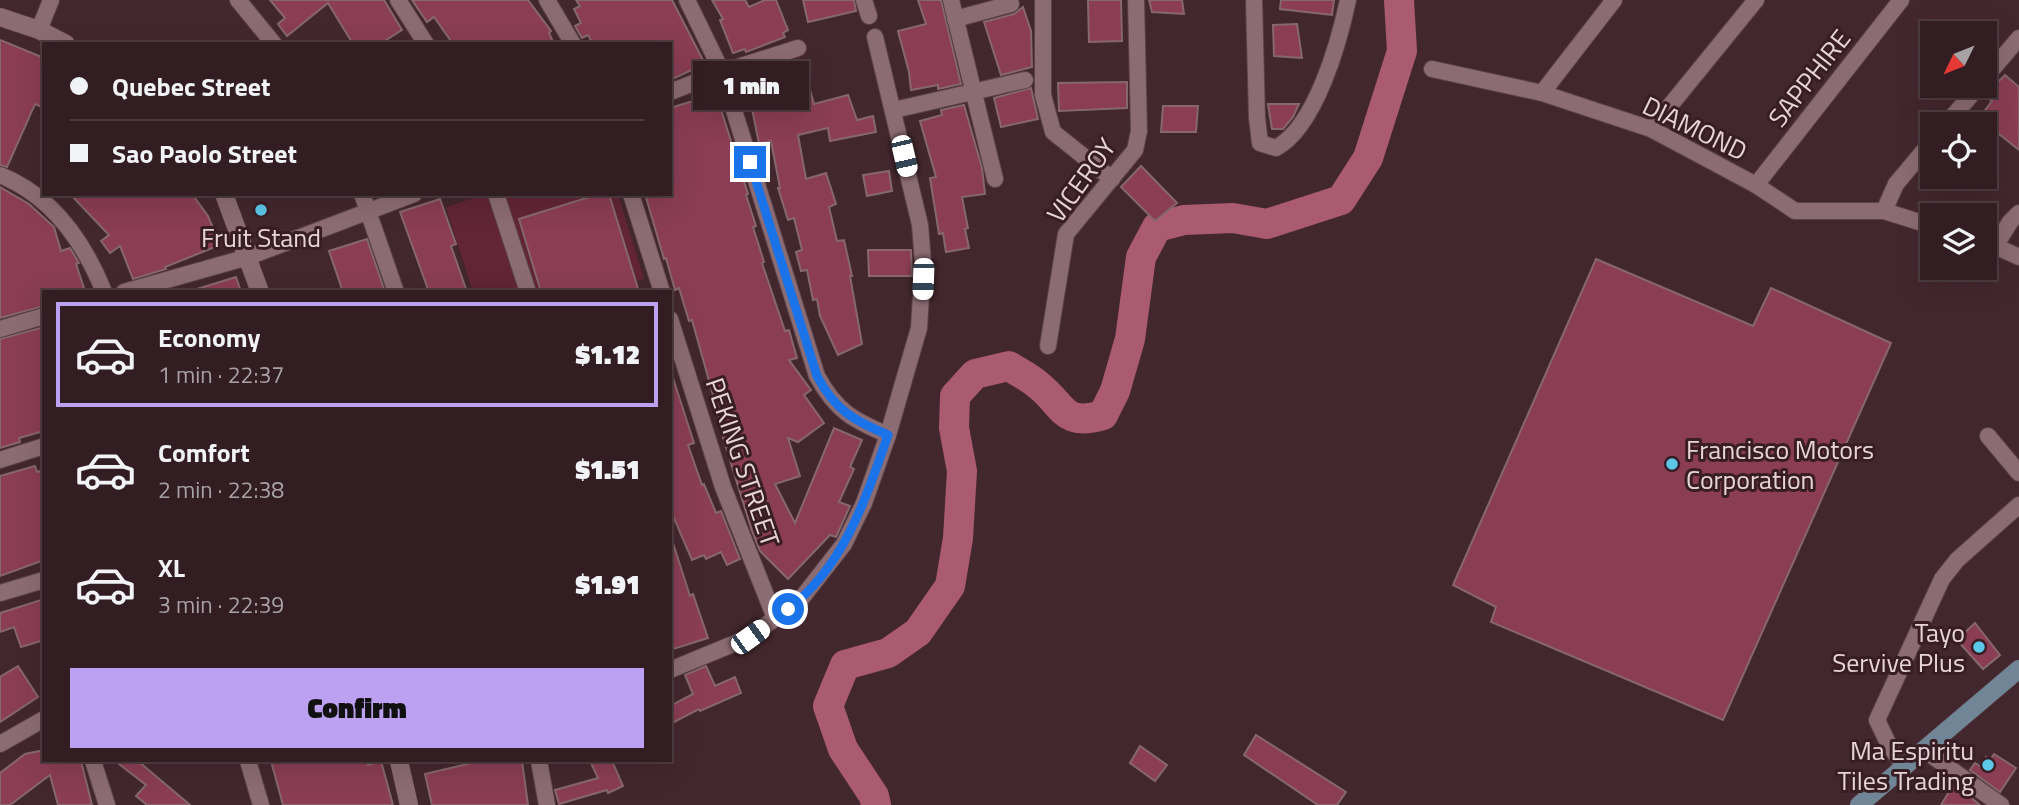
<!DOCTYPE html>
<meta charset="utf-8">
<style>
:root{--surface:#321d22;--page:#3a262a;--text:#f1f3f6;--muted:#a8a2a5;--line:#4d3b40;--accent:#bca0f2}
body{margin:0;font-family:"Titillium Web",sans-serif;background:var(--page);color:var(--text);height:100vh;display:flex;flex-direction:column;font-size:26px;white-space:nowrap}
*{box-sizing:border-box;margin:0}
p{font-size:23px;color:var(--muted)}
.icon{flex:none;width:38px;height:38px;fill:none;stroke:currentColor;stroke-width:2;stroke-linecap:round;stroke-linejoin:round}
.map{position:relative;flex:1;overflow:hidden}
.panel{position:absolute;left:42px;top:290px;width:630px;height:472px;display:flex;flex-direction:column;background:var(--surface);border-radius:0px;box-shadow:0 7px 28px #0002,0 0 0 2px var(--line)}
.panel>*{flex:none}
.guide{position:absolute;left:42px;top:42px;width:630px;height:154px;border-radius:0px;box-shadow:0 7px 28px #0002,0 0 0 2px var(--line);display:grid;align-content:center;height:154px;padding:0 28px;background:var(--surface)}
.needle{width:46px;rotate:227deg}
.fabs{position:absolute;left:1920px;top:21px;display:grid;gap:14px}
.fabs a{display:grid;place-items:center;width:77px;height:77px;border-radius:0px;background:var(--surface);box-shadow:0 7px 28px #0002,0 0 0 2px var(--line);font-size:35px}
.end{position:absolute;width:32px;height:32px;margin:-16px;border:9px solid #1a73e8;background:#fff;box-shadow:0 0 0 4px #fff}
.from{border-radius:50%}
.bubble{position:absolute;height:49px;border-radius:0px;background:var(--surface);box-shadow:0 7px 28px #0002,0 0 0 2px var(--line);font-size:23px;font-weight:800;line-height:49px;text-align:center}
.car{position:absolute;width:21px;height:42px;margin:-21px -10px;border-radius:9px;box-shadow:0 0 5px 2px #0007;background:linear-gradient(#fff 24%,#345 0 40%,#fff 0 76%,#345 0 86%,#fff 0)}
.guide b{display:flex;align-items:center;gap:24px;height:66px;font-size:26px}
.guide b+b{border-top:2px solid var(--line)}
.guide i{width:18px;height:18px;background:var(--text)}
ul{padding:12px 0 0;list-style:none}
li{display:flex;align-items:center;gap:21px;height:105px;margin:0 14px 10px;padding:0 14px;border:4px solid transparent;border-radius:0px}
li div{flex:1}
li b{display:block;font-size:26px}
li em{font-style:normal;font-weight:800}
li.selected{border-color:var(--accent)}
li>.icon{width:63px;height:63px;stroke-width:1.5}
.primary-button{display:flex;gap:14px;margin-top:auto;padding:14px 28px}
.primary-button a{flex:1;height:80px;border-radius:0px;background:var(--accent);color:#111;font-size:28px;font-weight:800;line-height:80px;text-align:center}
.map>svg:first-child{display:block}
.green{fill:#612537}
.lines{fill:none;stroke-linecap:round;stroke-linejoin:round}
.river{stroke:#ab5b70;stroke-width:30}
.building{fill:#8a3d54;stroke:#87676e;stroke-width:2}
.minor-casing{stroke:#5a4348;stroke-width:18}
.tertiary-casing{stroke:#5a4348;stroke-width:19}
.secondary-casing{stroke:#5a4348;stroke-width:19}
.minor{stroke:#8c6c73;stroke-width:16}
.tertiary{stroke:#8c6c73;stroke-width:18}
.secondary{stroke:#708696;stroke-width:18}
.route{stroke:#1a73e8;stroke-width:9}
.poi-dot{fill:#5cc7e7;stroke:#381e24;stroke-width:2.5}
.labels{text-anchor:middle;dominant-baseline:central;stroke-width:6;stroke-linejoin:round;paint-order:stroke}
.street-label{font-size:26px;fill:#e7d4d8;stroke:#381e24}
.poi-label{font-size:26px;fill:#e7d4d8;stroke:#381e24;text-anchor:end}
</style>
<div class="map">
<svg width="2019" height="805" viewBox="0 0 2019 805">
<rect width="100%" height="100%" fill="#43272e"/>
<g class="green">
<path d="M487 194H492L524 292H473L446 207Z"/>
<path d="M505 194H618L644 279 600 292H536Z"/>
</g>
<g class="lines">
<path class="river" d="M876 805 874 796 843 749 828 706 845 665 888 653 918 632 950 586 958 538 962 471 954 428 955 396 975 374 1009 366C1018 372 1029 377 1038 385 1065 406 1062 427 1103 415L1115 391 1130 339 1141 257 1157 227 1184 220 1233 218 1267 224 1341 200 1368 158 1402 51 1399 0"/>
</g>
<g class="building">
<path d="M270 0H384L402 30 380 44H353L328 3 287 36 278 24 285 18Z"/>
<path d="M412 0H528L551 31 549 33 554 44H453L434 17 427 22Z"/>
<path d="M576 0H672L705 64 670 80V44H593L588 35 582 38 575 26 581 23 574 9 580 6Z"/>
<path d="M712 0H745L749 7 765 0H776L788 30 783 33 785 37 746 52 745 49 733 53 720 20 723 19Z"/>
<path d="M803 0H854L856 11 808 22Z"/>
<path d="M918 0H941L961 84 938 89V85L911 90 909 72 898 31 926 24Z"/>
<path d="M1088 0H1121L1122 41 1089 42Z"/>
<path d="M1149 0H1182L1184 14 1152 12Z"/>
<path d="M1281 0H1334L1332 15 1280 9Z"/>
<path d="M1023 7 1031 31 1032 67 1001 75 984 22 1014 14Z"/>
<path d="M1297 24 1302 58 1274 56 1273 25Z"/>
<path d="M0 40 44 58V108L35 104 7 167 0 165Z"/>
<path d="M803 65 814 104 848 95 857 120 873 116 876 132 830 141 828 128 798 135 806 179 826 173 836 204 829 207 837 241 844 240 852 276H850L862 344 838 355 820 316 817 299 813 300 807 270 801 271 796 252 802 250 794 218 788 220 778 188H780L771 141 759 144 746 78Z"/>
<path d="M2005 75 2019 87V150L1979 118 1992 101 1984 96Z"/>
<path d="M1127 82V108L1059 111 1058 83Z"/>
<path d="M1031 88 1038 119 1001 127 994 98Z"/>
<path d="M716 94 748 194 746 195 756 226 753 227 764 262 762 263 785 331 789 330 797 358 789 360 811 390 804 395 824 423 798 442 788 438 800 476 775 484 795 523 834 428 862 440 850 467 854 469 839 502 850 506 836 537 830 535 788 579 760 551 752 531 720 428 722 427 692 320 689 321 679 288 675 290 666 258 664 259 645 194H670V108Z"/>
<path d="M1268 104H1299L1293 117 1283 129H1272Z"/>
<path d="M964 105 982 168 985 194 962 197 968 228 965 229 969 248 946 252 943 233 939 234 930 178 936 177 920 121 942 115 941 110Z"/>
<path d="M1163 106H1198L1196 132H1161Z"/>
<path d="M1141 166 1177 203 1155 221 1121 187Z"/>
<path d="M889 171 892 191 867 196 863 175Z"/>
<path d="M0 187 29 204 54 227 61 251 70 248 79 263 76 264 84 288 73 292H44V306L0 318Z"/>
<path d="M70 194H192L208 216 220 245 165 267 166 269 133 279 120 246 110 253 101 241 109 235Z"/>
<path d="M599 194H609L639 292H541L519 219Z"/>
<path d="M440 199 456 244 451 246 467 292H429L400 212Z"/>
<path d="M367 239 385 292H343L329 251Z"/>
<path d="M868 250H911L912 276H869Z"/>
<path d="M1596 259 1753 326 1771 288 1891 343 1723 720 1491 622 1496 607 1453 585Z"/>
<path d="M236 277 241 292H198L197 289Z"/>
<path d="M44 327V431L19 438 20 442 0 448V339Z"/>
<path d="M670 378H673L694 443 688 445 702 485 704 484 716 513 721 511 740 559 727 565 721 552 706 559 704 555 692 560 670 509Z"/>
<path d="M35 466 37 472 44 470V560L0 576V476Z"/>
<path d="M673 543 690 596 693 594 708 638 670 650V544Z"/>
<path d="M44 599V640L21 647 14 627 0 632V613Z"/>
<path d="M1975 623 2000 655 1983 669 1957 640Z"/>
<path d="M18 666 38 697 0 722V677Z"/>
<path d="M706 666 715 686 735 677 741 693 700 711 699 709 670 724V706L693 694 685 675Z"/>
<path d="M1256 735 1346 792 1337 805H1318L1244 755Z"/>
<path d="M1140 746 1167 765 1155 781 1130 763Z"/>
<path d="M44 750V761H81L92 805H58L50 775 10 805H0V773L25 754Z"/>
<path d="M1994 754 2016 768 2000 792 1970 770 1975 763 1980 766 1986 757 1990 760Z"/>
<path d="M115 761H138L190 805H147L136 796 146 785Z"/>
<path d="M271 761H367L368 765 381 761 393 805H283Z"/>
<path d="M480 761H522L528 805H432L425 774Z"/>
<path d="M590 761H612L623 786 608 793 607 790 559 804 555 790 598 778Z"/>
<path d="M1952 787 1957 791 1959 788 1980 805H1941Z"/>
</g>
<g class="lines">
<g class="minor-casing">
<g id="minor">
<path d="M238 0 274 44"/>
<path d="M398 0 426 44"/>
<path d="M547 0 573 44"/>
<path d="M687 0 722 72 817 376C836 411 853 420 888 435"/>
<path d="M864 0 869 16"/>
<path d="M951 0 995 179"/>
<path d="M1043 0V95L1053 132 1112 179"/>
<path d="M1254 0 1257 118 1260 143 1276 148C1316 126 1339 42 1348 0"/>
<path d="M955 19 1011 4"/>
<path d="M39 30 51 0"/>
<path d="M1432 69 1542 93 1651 129 1756 185 1795 211H1884L1932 226"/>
<path d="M1984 79 2019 38"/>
<path d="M670 92 722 72 798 48"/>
<path d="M1542 93 1614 0"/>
<path d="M894 110 1025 80"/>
<path d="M1946 124 1979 86"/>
<path d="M1651 129 1756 0"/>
<path d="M0 175C52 196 84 242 104 292"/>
<path d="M1756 185 1901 0"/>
<path d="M362 194 396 292"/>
<path d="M496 194 528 292"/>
<path d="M631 194 662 292"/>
<path d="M1884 211 1896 184 1932 141"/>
<path d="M1984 241 2019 257"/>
<path d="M1996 245 2010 222 2019 213"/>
<path d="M124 292 248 257 414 194"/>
<path d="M670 319 723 487 775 618"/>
<path d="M0 329 44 316"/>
<path d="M1048 346 1066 234 1135 150 1139 131 1136 0"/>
<path d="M1988 436 2019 473"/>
<path d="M0 460 44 446"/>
<path d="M0 593 44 580"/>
<path d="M670 670 750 637 801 599 844 544 864 503 888 435 919 328 923 262 920 225 875 37"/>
<path d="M0 744 44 719"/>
<path d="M1924 750 2001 805"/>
<path d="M93 761 107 805"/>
<path d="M248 761 261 805"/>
<path d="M539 761 547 805"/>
<path d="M1904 767 1888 743 1877 720 1942 579 1957 560 2019 505"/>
</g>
</g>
<g class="tertiary-casing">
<g id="tertiary">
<path d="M0 17 39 30 66 44"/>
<path d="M224 194 260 292"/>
<path d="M399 761 409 805"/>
</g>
</g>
<g class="secondary-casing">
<path id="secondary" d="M1859 805 2019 669"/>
</g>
<use href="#minor" class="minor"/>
<use href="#tertiary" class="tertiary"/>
<use href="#secondary" class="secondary"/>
</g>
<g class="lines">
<path class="route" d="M750 162 817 376C835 410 853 420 888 435 866 498 844 567 788 609"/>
</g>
<g class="poi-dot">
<circle cx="261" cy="210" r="7"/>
<circle cx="1672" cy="464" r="7"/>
<circle cx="1979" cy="647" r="7"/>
<circle cx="1988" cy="765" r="7"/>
</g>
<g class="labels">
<g class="street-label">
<text transform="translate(1809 78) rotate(-52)">SAPPHIRE</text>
<text transform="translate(1695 128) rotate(26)">DIAMOND</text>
<text transform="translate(1081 180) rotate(-54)">VICEROY</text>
<text transform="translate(743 462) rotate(71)">PEKING STREET</text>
</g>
<g class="poi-label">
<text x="261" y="237" text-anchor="middle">Fruit Stand</text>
<text x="1686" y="449" text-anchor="start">Francisco Motors<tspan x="1686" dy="30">Corporation</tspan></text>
<text x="1965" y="632">Tayo<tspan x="1965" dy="30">Servive Plus</tspan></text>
<text x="1974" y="750">Ma Espiritu<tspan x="1974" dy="30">Tiles Trading</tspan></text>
</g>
</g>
</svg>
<div class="fabs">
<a><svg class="needle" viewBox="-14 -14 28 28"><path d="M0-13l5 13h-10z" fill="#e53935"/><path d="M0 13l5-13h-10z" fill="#a8a2a5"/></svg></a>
<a><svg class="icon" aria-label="locate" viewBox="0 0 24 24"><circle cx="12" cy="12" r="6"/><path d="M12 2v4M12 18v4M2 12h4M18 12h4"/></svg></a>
<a><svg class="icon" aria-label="layers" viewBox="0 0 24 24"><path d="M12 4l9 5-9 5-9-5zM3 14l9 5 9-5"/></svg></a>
</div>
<i class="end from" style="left:788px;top:609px"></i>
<i class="end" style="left:750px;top:162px"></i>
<div class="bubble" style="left:693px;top:61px;width:116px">1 min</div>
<i class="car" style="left:904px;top:156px;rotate:167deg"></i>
<i class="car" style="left:923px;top:279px;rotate:182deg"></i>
<i class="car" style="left:750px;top:637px;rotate:54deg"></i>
<div class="guide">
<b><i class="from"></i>Quebec Street</b>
<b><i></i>Sao Paolo Street</b>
</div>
<section class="panel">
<ul>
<li class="selected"><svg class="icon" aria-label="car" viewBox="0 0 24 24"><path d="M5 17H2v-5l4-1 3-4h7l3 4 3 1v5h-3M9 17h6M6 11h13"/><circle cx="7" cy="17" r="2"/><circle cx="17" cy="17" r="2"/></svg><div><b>Economy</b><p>1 min · 22:37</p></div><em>$1.12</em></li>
<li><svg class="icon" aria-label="car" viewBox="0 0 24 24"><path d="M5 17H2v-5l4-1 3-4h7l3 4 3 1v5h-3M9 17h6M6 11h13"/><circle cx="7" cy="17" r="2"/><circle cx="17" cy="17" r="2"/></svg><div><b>Comfort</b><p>2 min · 22:38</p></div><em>$1.51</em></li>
<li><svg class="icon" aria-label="car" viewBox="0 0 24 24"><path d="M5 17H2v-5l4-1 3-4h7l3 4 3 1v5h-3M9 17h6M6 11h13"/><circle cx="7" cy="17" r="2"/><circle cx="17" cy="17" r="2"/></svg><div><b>XL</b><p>3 min · 22:39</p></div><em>$1.91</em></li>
</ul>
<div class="primary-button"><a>Confirm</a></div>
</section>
</div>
